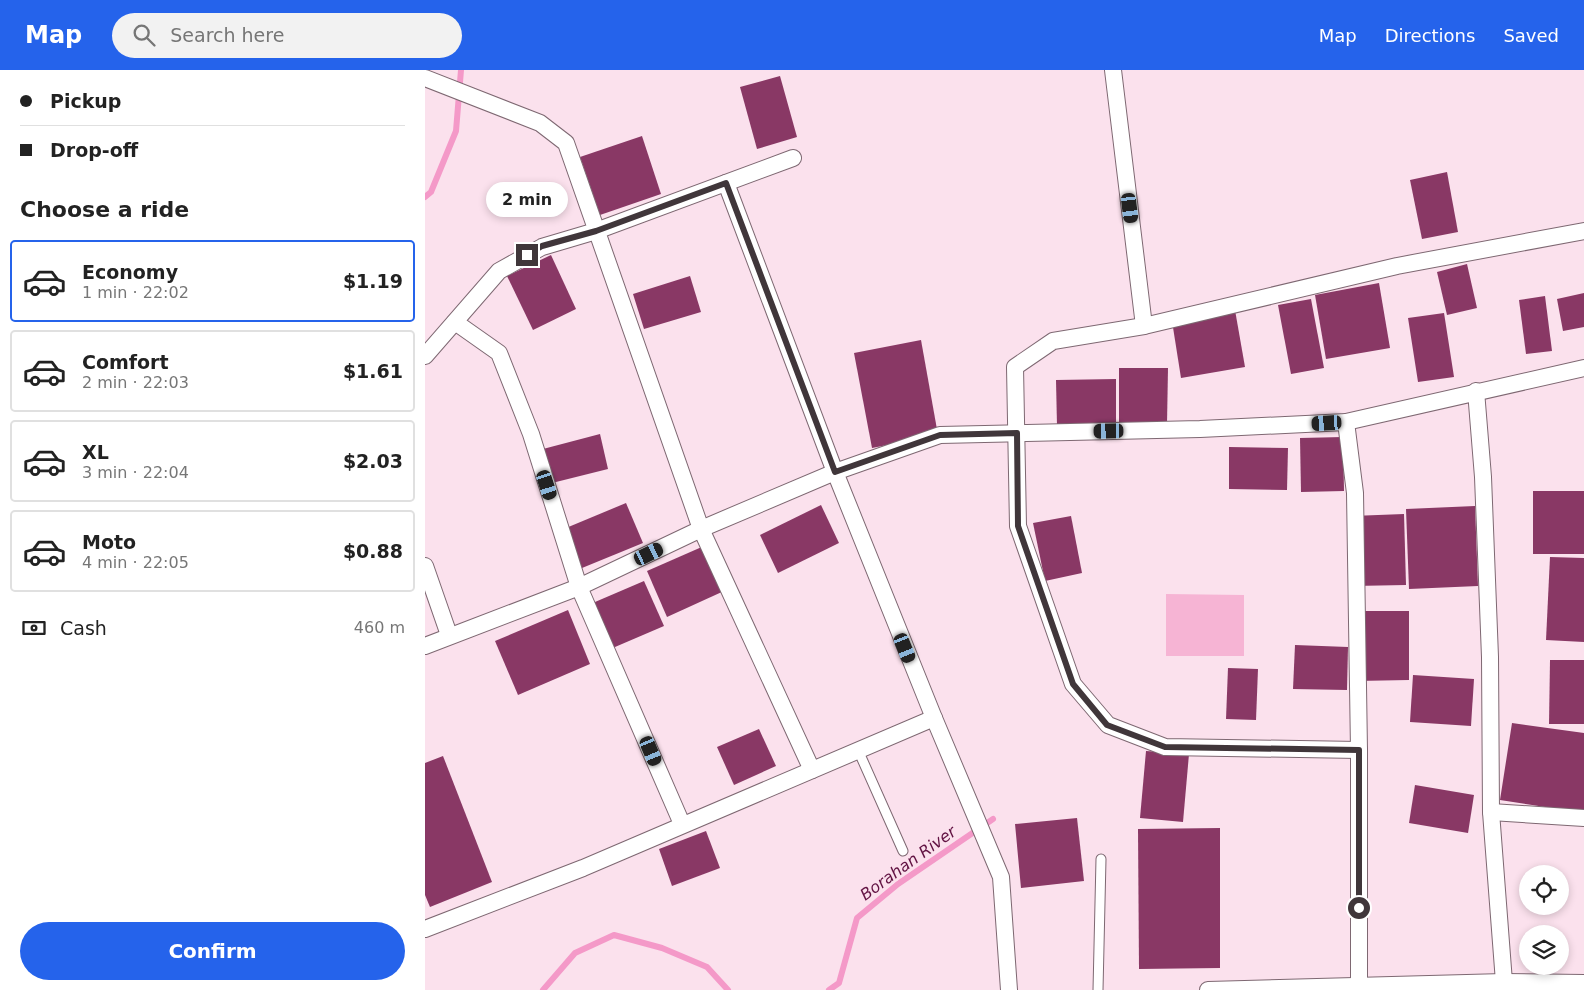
<!DOCTYPE html>
<meta charset="utf-8">
<style>
:root{--surface:#fff;--page:#f2f2f2;--text:#222;--muted:#767676;--line:#e0e0e0;--accent:#2563eb}
body{margin:0;font-family:"DejaVu Sans",sans-serif;background:var(--page);color:var(--text);height:100vh;display:flex;flex-direction:column;font-size:19px;white-space:nowrap}
*{box-sizing:border-box;margin:0}
p{font-size:16px;color:var(--muted)}
.icon{flex:none;width:28px;height:28px;fill:none;stroke:currentColor;stroke-width:2;stroke-linecap:round;stroke-linejoin:round}
.map{position:relative;flex:1;overflow:hidden}
.sheet{display:flex;flex-direction:column;background:var(--surface);width:425px}
.sheet>*{flex:none}
.hud{display:grid;align-content:center;height:110px;padding:0 20px;background:var(--surface)}
.controls{position:absolute;left:1094px;top:795px;display:grid;gap:10px}
.controls a{display:grid;place-items:center;width:50px;height:50px;border-radius:50%;background:var(--surface);box-shadow:0 2px 8px #0003;font-size:25px}
.end{position:absolute;width:22px;height:22px;margin:-11px;border:6px solid #40363a;background:#fff;box-shadow:0 0 0 2px #fff}
.from{border-radius:50%}
.bubble{position:absolute;height:35px;border-radius:18px;background:var(--surface);box-shadow:0 2px 8px #0003;font-size:16px;font-weight:700;line-height:35px;text-align:center}
.car{position:absolute;width:15px;height:30px;margin:-15px -8px;border-radius:6px;box-shadow:0 0 4px 1px #0007;background:linear-gradient(#222 24%,#8ab4d8 0 40%,#222 0 76%,#8ab4d8 0 86%,#222 0)}
.hud b{display:flex;align-items:center;gap:18px;height:48px;font-size:19px}
.hud b+b{border-top:1px solid var(--line)}
.hud i{width:12px;height:12px;background:var(--text)}
ul{padding:0;list-style:none}
li{display:flex;align-items:center;gap:15px;height:82px;margin:0 10px 8px;padding:0 10px;border:2px solid var(--line);border-radius:5px}
li div{flex:1}
li b{display:block;font-size:19px}
li em{font-style:normal;font-weight:700}
li.active{border-color:var(--accent)}
li>.icon{width:45px;height:45px;stroke-width:1.5}
h2{padding:0 20px;font-size:22px;line-height:60px}
.pay{display:flex;align-items:center;gap:12px;height:55px;padding:0 20px;font-size:19px}
.pay p{margin-inline-start:auto}
.cta{display:flex;gap:10px;margin-top:auto;padding:10px 20px}
.cta a{flex:1;height:58px;border-radius:30px;background:var(--accent);color:#fff;font-size:20px;font-weight:700;line-height:58px;text-align:center}
header{display:flex;align-items:center;gap:30px;box-sizing:border-box;height:70px;padding:0 25px;background:var(--accent);color:#fff}
header strong{font-size:24px}
nav{display:flex;gap:28px;margin-inline-start:auto;font-size:18px}
.search{width:350px;height:45px;background:var(--page);display:flex;align-items:center;gap:12px;box-sizing:border-box;padding:0 18px;border-radius:28px;color:var(--muted);font-size:19px}
main{display:flex;flex:1;min-height:0}
.map>svg:first-child{display:block}
.green{fill:#f6b4d4}
.lines{fill:none;stroke-linecap:round;stroke-linejoin:round}
.stream{stroke:#f499c8;stroke-width:6}
.building{fill:#893865}
.lane-casing{stroke:#7e6872;stroke-width:11}
.street-casing{stroke:#7e6872;stroke-width:18}
.lane{stroke:#fff;stroke-width:9}
.street{stroke:#fff;stroke-width:16}
.route{stroke:#40363a;stroke-width:6}
.labels{text-anchor:middle;dominant-baseline:central;stroke-width:5;stroke-linejoin:round;paint-order:stroke}
.water-label{font-size:16px;font-style:italic;fill:#621343;stroke:#fbe1ed}
</style>
<header>
<strong>Map</strong>
<div class="search"><svg class="icon" aria-label="search" viewBox="0 0 24 24"><circle cx="10" cy="10" r="6"/><path d="M15 15l6 6"/></svg>Search here</div>
<nav><a>Map</a><a>Directions</a><a>Saved</a></nav>
</header>
<main>
<section class="sheet">
<div class="hud">
<b><i class="from"></i>Pickup</b>
<b><i></i>Drop-off</b>
</div>
<h2>Choose a ride</h2>
<ul>
<li class="active"><svg class="icon" aria-label="car" viewBox="0 0 24 24"><path d="M5 17H2v-5l4-1 3-4h7l3 4 3 1v5h-3M9 17h6M6 11h13"/><circle cx="7" cy="17" r="2"/><circle cx="17" cy="17" r="2"/></svg><div><b>Economy</b><p>1 min · 22:02</p></div><em>$1.19</em></li>
<li><svg class="icon" aria-label="car" viewBox="0 0 24 24"><path d="M5 17H2v-5l4-1 3-4h7l3 4 3 1v5h-3M9 17h6M6 11h13"/><circle cx="7" cy="17" r="2"/><circle cx="17" cy="17" r="2"/></svg><div><b>Comfort</b><p>2 min · 22:03</p></div><em>$1.61</em></li>
<li><svg class="icon" aria-label="car" viewBox="0 0 24 24"><path d="M5 17H2v-5l4-1 3-4h7l3 4 3 1v5h-3M9 17h6M6 11h13"/><circle cx="7" cy="17" r="2"/><circle cx="17" cy="17" r="2"/></svg><div><b>XL</b><p>3 min · 22:04</p></div><em>$2.03</em></li>
<li><svg class="icon" aria-label="car" viewBox="0 0 24 24"><path d="M5 17H2v-5l4-1 3-4h7l3 4 3 1v5h-3M9 17h6M6 11h13"/><circle cx="7" cy="17" r="2"/><circle cx="17" cy="17" r="2"/></svg><div><b>Moto</b><p>4 min · 22:05</p></div><em>$0.88</em></li>
</ul>
<div class="pay"><svg class="icon" aria-label="cash" viewBox="0 0 24 24"><path d="M3 7h18v10H3z"/><circle cx="12" cy="12" r="2"/></svg>Cash<p>460 m</p></div>
<div class="cta"><a>Confirm</a></div>
</section>
<div class="map">
<svg width="1159" height="920" viewBox="0 0 1159 920">
<rect width="100%" height="100%" fill="#fbe1ed"/>
<path class="green" d="M741 524 819 525V586H741Z"/>
<g class="lines">
<g class="stream">
<path d="M0 127 6 122 31 61 36 0"/>
<path d="M118 920 150 883 189 865 237 878 282 897 303 920"/>
<path d="M404 920 414 913 432 848 473 814 568 749"/>
</g>
</g>
<g class="building">
<path d="M355 6 372 67 332 79 315 17Z"/>
<path d="M217 66 236 124 175 145 155 87Z"/>
<path d="M1022 102 1033 162 997 169 985 110Z"/>
<path d="M126 185 151 239 108 260 82 206Z"/>
<path d="M1042 194 1052 238 1022 245 1012 202Z"/>
<path d="M265 206 276 242 219 259 208 224Z"/>
<path d="M954 213 965 278 901 289 890 225Z"/>
<path d="M1159 223V257L1138 261 1132 229Z"/>
<path d="M1120 226 1127 281 1101 284 1094 230Z"/>
<path d="M886 229 899 298 866 304 853 235Z"/>
<path d="M810 240 820 297 756 308 747 251Z"/>
<path d="M1019 243 1029 307 993 312 983 248Z"/>
<path d="M496 270 513 365 447 378 429 283Z"/>
<path d="M694 298H743L742 354H694Z"/>
<path d="M691 309V356H632L631 310Z"/>
<path d="M175 364 183 399 127 413 118 379Z"/>
<path d="M918 367 919 421 876 422 875 368Z"/>
<path d="M804 377 863 378 862 420 804 419Z"/>
<rect x="1108" y="421" width="51" height="63"/>
<path d="M201 433 218 473 157 498 141 458Z"/>
<path d="M396 435 414 473 353 503 335 465Z"/>
<path d="M1050 436 1053 516 984 519 981 439Z"/>
<path d="M979 444 981 515 928 516 927 446Z"/>
<path d="M646 446 657 503 620 511 608 453Z"/>
<path d="M279 476 299 521 242 547 222 501Z"/>
<path d="M1125 487 1159 488V572L1121 570Z"/>
<path d="M219 511 239 556 183 580 163 535Z"/>
<path d="M143 540 165 594 93 625 70 571Z"/>
<path d="M931 541H984V610L931 611Z"/>
<path d="M870 575 923 577 922 620 868 619Z"/>
<path d="M1125 590H1159V654H1124Z"/>
<path d="M803 598 833 599 831 650 801 649Z"/>
<path d="M988 605 1049 609 1046 656 985 652Z"/>
<path d="M1087 653 1159 663V743L1075 730Z"/>
<path d="M334 659 351 696 309 715 292 677Z"/>
<path d="M721 681 764 684 758 752 715 748Z"/>
<path d="M18 686 67 812 5 837 0 825V693Z"/>
<path d="M990 715 1049 725 1043 763 984 753Z"/>
<path d="M652 748 659 811 596 818 590 754Z"/>
<path d="M795 758V898L714 899 713 759Z"/>
<path d="M281 761 295 798 247 816 234 779Z"/>
</g>
<g class="lines">
<g class="lane-casing">
<g id="lane">
<path d="M433 680 478 781"/>
<path d="M673 920 676 789"/>
</g>
</g>
<g class="street-casing">
<g id="street">
<path d="M688 0 719 256"/>
<path d="M0 8 115 53 141 73 276 459 387 700"/>
<path d="M301 113 410 402 509 648 576 807 584 920"/>
<path d="M30 252 74 283 106 364 154 517 257 754"/>
<path d="M0 286 74 201 117 177 171 161 368 88"/>
<path d="M1051 321 1058 407 1065 587 1066 742 1079 912"/>
<path d="M921 352 930 423 934 680V916"/>
<path d="M0 496 24 565"/>
<path d="M0 576 154 517 276 459 410 402 515 365 775 359 921 352 1159 298"/>
<path d="M934 680 740 677 683 655 648 614 593 456 590 297 628 271 719 256 972 196 1159 161"/>
<path d="M1066 742 1159 748"/>
<path d="M0 859 158 798 509 648"/>
<path d="M783 920 1079 912 1159 913"/>
</g>
</g>
<use href="#lane" class="lane"/>
<use href="#street" class="street"/>
</g>
<g class="lines">
<path class="route" d="M102 185 117 176 171 161 301 113 410 402 515 365 592 363 593 456 648 614 682 655 740 677 934 680V838"/>
</g>
<g class="labels">
<g class="water-label">
<text transform="translate(483 793) rotate(-36)">Borahan River</text>
</g>
</g>
</svg>
<div class="controls">
<a><svg class="icon" aria-label="locate" viewBox="0 0 24 24"><circle cx="12" cy="12" r="6"/><path d="M12 2v4M12 18v4M2 12h4M18 12h4"/></svg></a>
<a><svg class="icon" aria-label="layers" viewBox="0 0 24 24"><path d="M12 4l9 5-9 5-9-5zM3 14l9 5 9-5"/></svg></a>
</div>
<i class="end from" style="left:934px;top:838px"></i>
<i class="end" style="left:102px;top:185px"></i>
<div class="bubble" style="left:61px;top:112px;width:82px">2 min</div>
<i class="car" style="left:705px;top:138px;rotate:173deg"></i>
<i class="car" style="left:902px;top:353px;rotate:267deg"></i>
<i class="car" style="left:684px;top:361px;rotate:269deg"></i>
<i class="car" style="left:122px;top:415px;rotate:162deg"></i>
<i class="car" style="left:224px;top:484px;rotate:64deg"></i>
<i class="car" style="left:480px;top:578px;rotate:158deg"></i>
<i class="car" style="left:226px;top:681px;rotate:157deg"></i>
</div>
</main>
